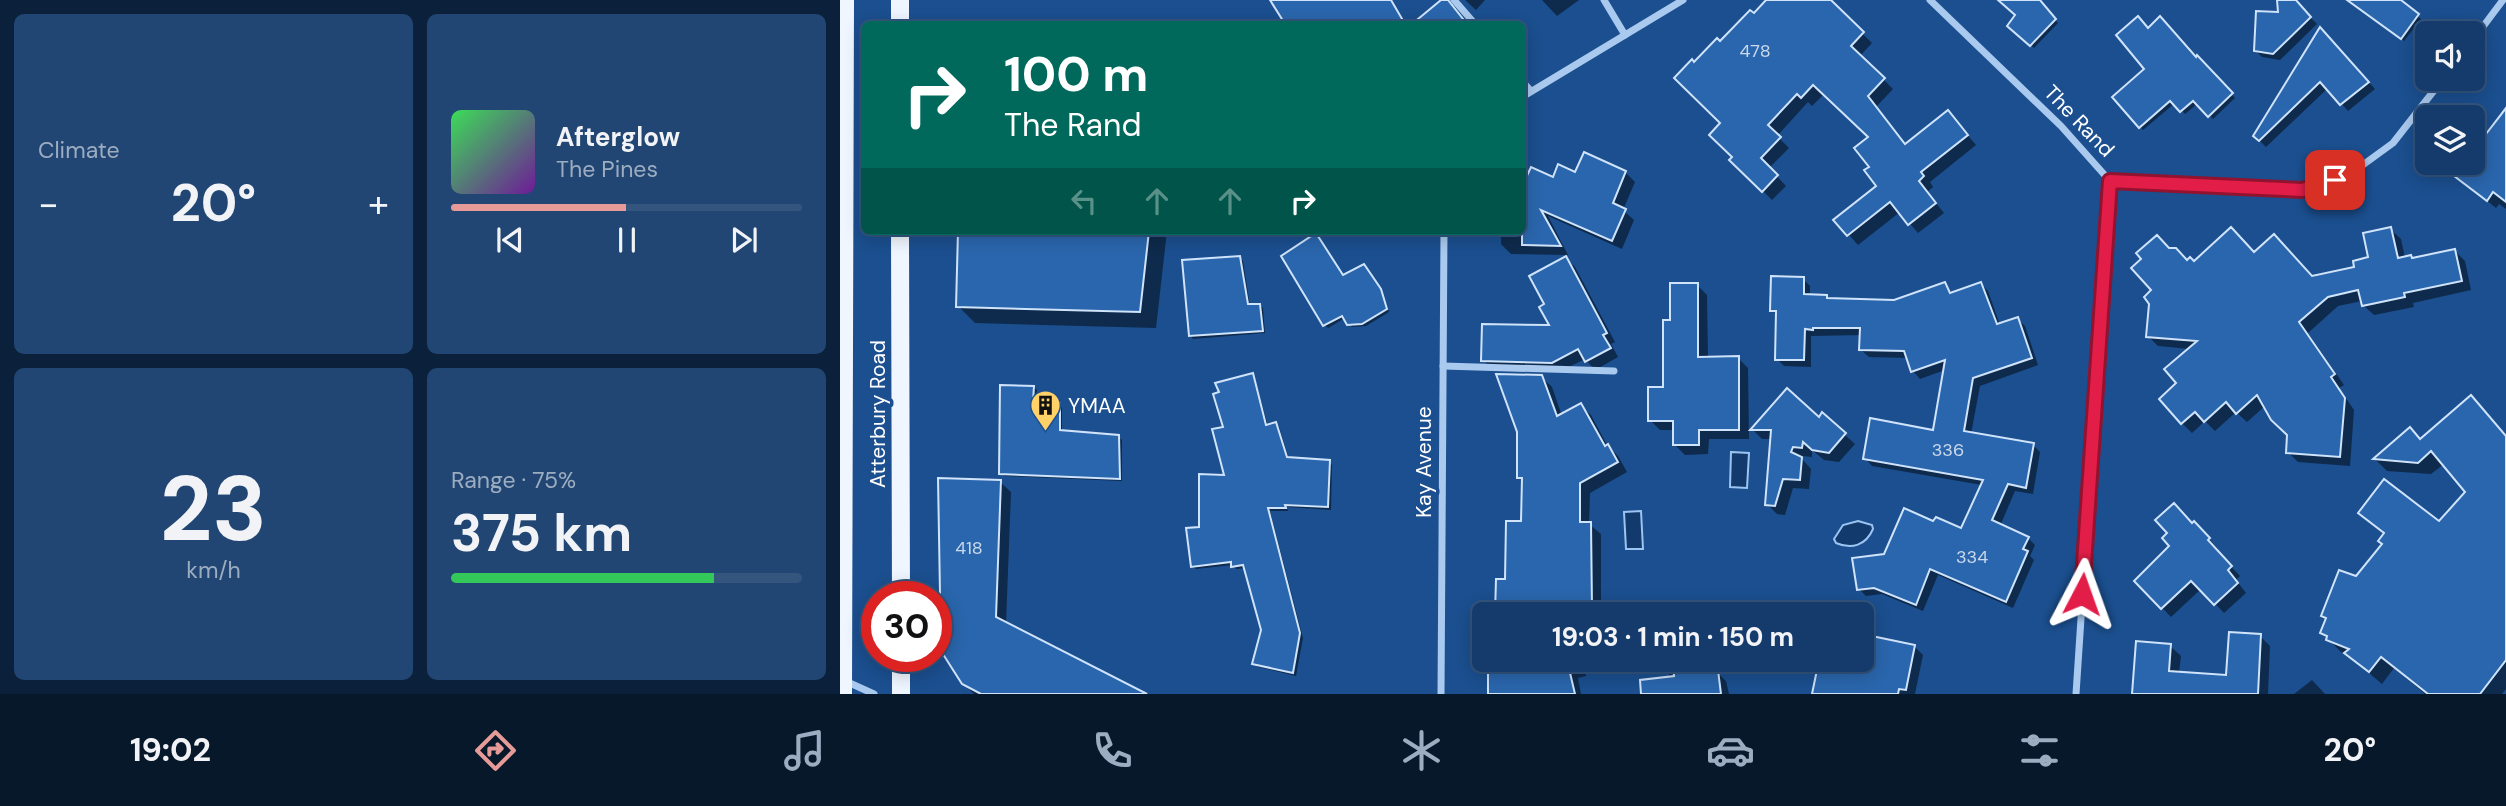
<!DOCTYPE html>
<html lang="en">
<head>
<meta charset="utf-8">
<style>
	body { margin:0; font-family:"DM Sans",sans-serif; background:#214673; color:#f1f3f6; height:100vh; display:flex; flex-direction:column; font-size:26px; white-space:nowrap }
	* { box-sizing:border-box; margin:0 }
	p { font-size:23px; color:#9dadc1 }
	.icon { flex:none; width:38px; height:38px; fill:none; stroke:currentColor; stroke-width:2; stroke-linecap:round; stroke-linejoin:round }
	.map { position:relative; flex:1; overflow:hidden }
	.sheet { display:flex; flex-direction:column; gap:14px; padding:14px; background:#0b203b; width:840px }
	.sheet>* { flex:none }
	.hud { position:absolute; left:21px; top:21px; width:665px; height:214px; border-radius:10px; box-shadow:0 4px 18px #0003,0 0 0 2px #33557e; background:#00695c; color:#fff; overflow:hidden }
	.tools { position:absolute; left:1575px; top:21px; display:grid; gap:14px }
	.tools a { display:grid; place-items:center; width:70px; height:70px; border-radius:10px; background:#143b6b; box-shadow:0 4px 18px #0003,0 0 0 2px #33557e; font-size:35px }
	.speed { position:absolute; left:21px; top:581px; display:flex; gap:14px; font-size:35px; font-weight:700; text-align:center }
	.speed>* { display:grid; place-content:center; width:91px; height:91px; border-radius:50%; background:#143b6b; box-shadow:0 4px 18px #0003,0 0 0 2px #33557e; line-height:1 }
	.speed .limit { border:10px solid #d22; background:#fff; color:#111 }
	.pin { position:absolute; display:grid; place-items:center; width:60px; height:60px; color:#fff; margin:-30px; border-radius:14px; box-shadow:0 4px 10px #0006 }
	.me { position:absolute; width:77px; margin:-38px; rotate:4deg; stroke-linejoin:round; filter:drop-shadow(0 0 5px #0008) }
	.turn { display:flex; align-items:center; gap:24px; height:147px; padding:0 28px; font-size:32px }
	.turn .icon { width:91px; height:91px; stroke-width:2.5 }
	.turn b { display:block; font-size:49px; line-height:60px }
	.lanes { display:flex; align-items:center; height:66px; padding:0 28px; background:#0003; justify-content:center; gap:35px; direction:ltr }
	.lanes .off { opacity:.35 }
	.big { font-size:52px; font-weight:700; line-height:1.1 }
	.sheet .widget { flex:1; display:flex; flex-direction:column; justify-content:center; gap:10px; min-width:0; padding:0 24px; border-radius:10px; background:#214673 }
	.sheet .dial { align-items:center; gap:0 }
	.dial b { font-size:91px; line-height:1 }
	.song { display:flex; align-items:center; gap:21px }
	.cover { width:84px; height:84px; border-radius:10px; background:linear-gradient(135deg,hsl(130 70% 55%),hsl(280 70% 35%)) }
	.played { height:7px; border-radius:4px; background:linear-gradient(90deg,#e69b98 50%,#33557e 50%) }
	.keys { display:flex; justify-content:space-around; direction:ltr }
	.heat { display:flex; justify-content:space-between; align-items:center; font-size:38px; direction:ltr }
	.charge { height:10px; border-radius:5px; background:linear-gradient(90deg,#34c759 75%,#33557e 0) }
	.sheet .tiles { flex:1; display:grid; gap:14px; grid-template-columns:repeat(2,1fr) }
	.trip { position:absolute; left:632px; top:602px; width:402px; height:70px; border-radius:10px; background:#143b6b; box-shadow:0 4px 18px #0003,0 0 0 2px #33557e; font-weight:700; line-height:70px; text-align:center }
	.menu { display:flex; height:112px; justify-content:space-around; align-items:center; background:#08182b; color:#9dadc1 }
	.menu .icon { width:49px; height:49px }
	.menu .current { color:#e69b98 }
	.menu b { font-size:32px; color:#f1f3f6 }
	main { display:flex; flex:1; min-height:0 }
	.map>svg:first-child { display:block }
</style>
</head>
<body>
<main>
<section class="sheet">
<div class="tiles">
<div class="widget"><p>Climate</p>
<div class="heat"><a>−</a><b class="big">20°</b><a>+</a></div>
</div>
<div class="widget">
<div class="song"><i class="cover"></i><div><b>Afterglow</b><p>The Pines</p></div></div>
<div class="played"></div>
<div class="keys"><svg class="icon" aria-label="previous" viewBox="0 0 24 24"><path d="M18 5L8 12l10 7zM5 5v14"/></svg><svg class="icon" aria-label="pause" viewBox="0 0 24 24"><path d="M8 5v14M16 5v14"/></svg><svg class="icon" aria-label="next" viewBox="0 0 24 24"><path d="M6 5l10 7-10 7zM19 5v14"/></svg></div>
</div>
<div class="widget dial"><b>23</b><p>km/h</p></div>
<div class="widget"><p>Range · 75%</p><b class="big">375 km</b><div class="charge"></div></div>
</div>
</section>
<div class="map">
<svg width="1666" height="694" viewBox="0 0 1666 694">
	<rect width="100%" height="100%" fill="#1b4f8f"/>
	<g fill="#123a6d" stroke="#9cc4f0" stroke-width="2">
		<path d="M891,452L909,453L907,488L890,487Z"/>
		<path d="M801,511L803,549H786L784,512Z"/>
		<path d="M1018,521L1032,525L1033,529C1026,545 1012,550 996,543L994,539L1003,525Z"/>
	</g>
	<g fill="#0007">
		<path d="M440,0H550L565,24H493L491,21L486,24H447L434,4Z"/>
		<path d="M608,0L624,22L621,24H575L589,12L592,16Z"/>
		<path d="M625,0H645L636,10Z"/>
		<path d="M702,0H739L717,16Z"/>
		<path d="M928,0H988L1032,43L1020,56L1053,89L1036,107L1066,145L1108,112L1136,145L1090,182L1093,187L1087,192L1104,213L1078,233L1060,212L1018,245L996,220L1039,186L1031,167V137L984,94L972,106L968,102L937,136L949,148L929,168L946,186L932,200L892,160L894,158L882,123L854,64L914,16Z"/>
		<path d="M1161,0H1201L1200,2L1218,23L1194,48L1169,26L1177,15Z"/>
		<path d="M1439,0H1445L1461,8L1477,24L1440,60L1422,57L1415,50L1440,14Z"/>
		<path d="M1509,0H1558L1581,19L1564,41Z"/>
		<path d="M1309,30L1356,59L1357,57L1395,98L1373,119L1357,104L1345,114L1335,103L1303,130L1275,97L1307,70Z"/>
		<path d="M1487,36L1535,89L1508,111L1488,88L1426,147L1415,136Z"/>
		<path d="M1666,111V209L1659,204L1656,208L1605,167L1608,163H1633V129L1634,128L1646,137Z"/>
		<path d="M785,172L795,182L783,210L794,220L782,249L708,216L728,255L671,254L661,244V231H682L713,179Z"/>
		<path d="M1550,229L1561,239L1565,258L1574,260L1615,251L1625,261L1631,290L1573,303L1574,307L1534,315L1523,305L1522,301L1498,306L1468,333L1504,385L1499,388L1514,410L1510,466L1458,462L1448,452L1449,435L1425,406L1407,422L1396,412L1375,431L1365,421L1352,433L1342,423L1339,384L1350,349L1318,346L1308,336L1314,290L1329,249L1347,262L1354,263L1415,254L1472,278L1516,268L1530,258Z"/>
		<path d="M120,231H327L316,328L135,323L118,306Z"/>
		<path d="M400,258L403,261L410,306L420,305L423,308L425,333L353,339L350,335Z"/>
		<path d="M726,258L735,267L775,342L771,344L778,357L755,370L745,359L721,371L652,369L643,360L712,326L707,305Z"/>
		<path d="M527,269L543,294L549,312L526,326L512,327L505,318L488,328L485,325L503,277Z"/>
		<path d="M963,279L970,286V296L987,297L990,300L1055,302L1105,284L1113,294L1141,284L1148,291L1160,325L1177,319L1185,326L1198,365L1140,386L1131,434L1193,445L1200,452L1193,494L1175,491L1160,526L1188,538L1195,545L1190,556L1194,560L1173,608L1098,575L1083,611L1042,594L1026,596L1019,589L1046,556L1094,523L1122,530L1142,485L1032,466L1025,458L1095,432L1105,370L1080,379L1073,371L1068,358L1029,357L1021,350L1022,335L971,336V367L944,366L937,359L938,316L932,310Z"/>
		<path d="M857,285L867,295L868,359L898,358L908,368L909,439H869L868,454L845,455L835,445V430H820L810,420L825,389L832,321Z"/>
		<path d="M412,375L415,379L428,426L436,424L439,427L449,459L489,461L492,465L491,510L447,507L448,511H430L463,638L456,676L418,667L414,664L423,630L406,568L396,569L392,565L356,569L352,566L361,529L386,477L385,428Z"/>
		<path d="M701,377L712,387L722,416L741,406L751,415L767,445L778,456L787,472L750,493L749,524L761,534V614H657L658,581H667L683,523L684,482L679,477Z"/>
		<path d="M194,387L197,390L196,404L219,405L222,408V432L279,437L282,440V481L164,476L161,473Z"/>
		<path d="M983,415L1015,444L999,462L984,460L972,450V457L963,456L962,459L971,469L969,489L953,488L945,515L937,514L927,504L932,439H922L913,430L979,419Z"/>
		<path d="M1570,429L1581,440L1666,436V689L1662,694H1585L1554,668L1542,684L1508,655L1501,652L1482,633L1487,620L1483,616L1544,544L1545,535L1520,513L1599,523L1627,492L1604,464L1591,474L1547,471L1535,459Z"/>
		<path d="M160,482L171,492L166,624L304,694H134L123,683Z"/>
		<path d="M1353,525L1364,533L1378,549L1376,551L1400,576L1396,580L1406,593L1384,613L1361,589L1331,617L1296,581Z"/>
		<path d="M1022,636L1074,646L1083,655L1075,694L974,693L981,660L1007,662L1008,660H1022Z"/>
		<path d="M1420,636L1430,646L1428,694H1294L1330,646L1341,656L1339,673L1388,677Z"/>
		<path d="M650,660H751L743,662L746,676L738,678L741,694H657Z"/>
		<path d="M860,660L866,666L867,673L877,672L886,681L889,694H832L827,661Z"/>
		<path d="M1472,680L1485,694H1454Z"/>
	</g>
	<g fill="#2a66ad" stroke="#cfe3fa" stroke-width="2">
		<path d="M430,0H551L565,24H445Z"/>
		<path d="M601,0H608L623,19L618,24H572Z"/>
		<path d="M926,0H991L1024,32L1011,46L1045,78L1028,96L1065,144L1108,110L1128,135L1081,172L1084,176L1079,181L1096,203L1068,225L1050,202L1007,236L993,220L1036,186L1024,170L1029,167L1014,148L1028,137L973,85L961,98L957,94L928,125L941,137L921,158L938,175L922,192L889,160L892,157L869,135L880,123L834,78L852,59L854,62L877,38L880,41L910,10L914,13Z"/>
		<path d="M1158,0H1200L1216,19L1190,46L1167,26L1175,15Z"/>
		<path d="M1437,0H1456L1471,17L1433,54L1414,51L1416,11L1438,12Z"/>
		<path d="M1507,0H1561L1579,14L1561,39Z"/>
		<path d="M1298,16L1308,28L1320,16L1356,57L1357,55L1393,93L1368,117L1353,101L1340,112L1330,101L1299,128L1272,97L1304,69L1276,35Z"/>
		<path d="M1480,27L1529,82L1500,105L1480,82L1419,141L1413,136Z"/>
		<path d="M1666,108V202L1653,192L1647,201L1597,163H1633V125L1646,134Z"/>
		<path d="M744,152L786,171L773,203L786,209L772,241L701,210L721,246L682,245V175L685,180L691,167L713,177L718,164L735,172Z"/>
		<path d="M1391,227L1414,252L1434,234L1472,276L1514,267L1513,261L1528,257L1523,233L1551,227L1558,258L1571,255L1572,258L1615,249L1622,281L1564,293L1565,297L1522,306L1518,290L1488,297L1459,322L1495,374L1491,377L1505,398L1500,457L1446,453L1447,435L1431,420L1417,395L1396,414L1386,402L1364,422L1355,412L1341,424L1319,399L1336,383L1324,369L1357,341L1306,337L1309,304L1304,297L1311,290L1291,268L1301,259L1296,253L1317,235L1329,248H1336L1347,260L1350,257L1354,261Z"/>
		<path d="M118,231H309L300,312L116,307Z"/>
		<path d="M476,233L503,275L524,264L541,289L547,309L522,324L507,325L502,316L483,326L441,256Z"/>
		<path d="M400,256L408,304H420L423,331L349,336L342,260Z"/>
		<path d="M726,256L767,333L763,335L771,348L745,362L738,349L712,363L641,361L642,324L709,325L699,307L704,304L689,276Z"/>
		<path d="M931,276L964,277V294L987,295V298L1054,300L1105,282L1110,293L1141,282L1157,324L1178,317L1192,358L1133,378L1124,431L1194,443L1186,488L1168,484L1152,520L1189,537L1183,549L1188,551L1166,602L1090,569L1076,605L1034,588L1017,590L1012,558L1044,554L1064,508L1093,521L1096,517L1121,528L1143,480L1023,459L1030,418L1093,430L1105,360L1071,372L1064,351L1019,350L1020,328H973V330L965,329L964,360H935L936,311H930Z"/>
		<path d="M830,283H858V357L899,356V430H859V445H833V421H808V387H823V320H830Z"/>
		<path d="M413,373L426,425L436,422L447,457L490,460L488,507L445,505L446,508H428L460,633L453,673L412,664L421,630L403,565L391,567V562L351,567L346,528L359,527V474L384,475L372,429L383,427L373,394L379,392L375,383Z"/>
		<path d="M656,374L702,375L717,416L741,403L765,446L768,444L778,462L740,483V522H751L752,609L713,608V614H655L656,579H665L666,521H681L682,478H677V432Z"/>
		<path d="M160,385L194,386L193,402L220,403V430L279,435L280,479L159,474Z"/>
		<path d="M947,388L979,417L982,412L1006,433L989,453L972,450L963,442L962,448L953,447L951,452L962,457L960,480L943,479L935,506L925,505L931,430H910Z"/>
		<path d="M1631,395L1666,436V660L1640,694H1588L1541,657L1529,672L1504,653L1509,649L1486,640L1487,636L1480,633L1486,618L1481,616L1499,570L1516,576L1542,544L1538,541L1544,533L1518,513L1544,479L1599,521L1625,492L1591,451L1578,463L1533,459L1570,427L1580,439Z"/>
		<path d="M98,478L161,480L156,617L307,694H141L122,684L101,651Z"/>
		<path d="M1334,503L1352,523L1354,521L1370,538L1368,540L1392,566L1388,570L1398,583L1374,605L1351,581L1321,609L1294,581L1329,546L1322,538L1327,533L1315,520Z"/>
		<path d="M1389,632L1421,634L1418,694H1292L1296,641L1331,644L1329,671L1386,675Z"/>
		<path d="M1022,634L1075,645L1066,690L1059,689L1058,694H972L979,660H1022Z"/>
		<path d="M648,660H727L735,694H648Z"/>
		<path d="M832,660H858L860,672L878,670L881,694H801L800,680L834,676Z"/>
	</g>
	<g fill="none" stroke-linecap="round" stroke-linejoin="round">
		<g stroke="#a9c9ee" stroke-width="7">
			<path d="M614,0L635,24"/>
			<path d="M764,0L785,35"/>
			<path d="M1090,0L1221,126L1270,181L1462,190L1495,180L1520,167L1553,143L1603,79"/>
			<path d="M1633,40L1663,0"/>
			<path d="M682,81L691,91"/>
			<path d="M682,97L843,0"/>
			<path d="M603,366L774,371"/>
			<path d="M3,680L34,694"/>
			<path d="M601,694L604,231"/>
			<path d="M1236,694L1270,181"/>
		</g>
		<g stroke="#f0f6ff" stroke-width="18">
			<path d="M60,0V24"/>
			<path d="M60,231L61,597"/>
			<path d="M61,656V694"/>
			<path d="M3,694L5,0"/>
		</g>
	</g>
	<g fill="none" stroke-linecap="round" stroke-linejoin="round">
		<defs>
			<path id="route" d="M1242,594L1270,181L1462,190L1495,180"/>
		</defs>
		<use href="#route" stroke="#92132f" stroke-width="18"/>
		<use href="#route" stroke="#e11d48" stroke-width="12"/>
	</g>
	<defs>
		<symbol id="building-pin" viewBox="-11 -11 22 30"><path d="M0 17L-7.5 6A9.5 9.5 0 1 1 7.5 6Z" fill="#ffd166" stroke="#1b4f8f"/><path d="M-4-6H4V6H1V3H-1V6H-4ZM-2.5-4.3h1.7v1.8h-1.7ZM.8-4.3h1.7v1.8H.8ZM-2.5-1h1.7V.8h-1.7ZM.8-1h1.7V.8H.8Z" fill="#111"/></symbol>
	</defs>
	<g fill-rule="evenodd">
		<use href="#building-pin" x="188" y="388" width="35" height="47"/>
	</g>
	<g text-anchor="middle" stroke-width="7" stroke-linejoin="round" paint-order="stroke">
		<g font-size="18" fill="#cad9ea">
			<text x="915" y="57">478</text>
			<text x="1108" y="456">336</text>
			<text x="129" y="554">418</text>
			<text x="1132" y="563">334</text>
		</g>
		<g font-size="21" fill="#fff" stroke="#1b4f8f">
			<text transform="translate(1239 121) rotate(46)" y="7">The Rand</text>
			<text transform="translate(38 414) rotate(-90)" y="7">Atterbury Road</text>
			<text transform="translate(584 462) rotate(-90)" y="7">Kay Avenue</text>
		</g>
		<g font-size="21" fill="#fff" stroke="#1b4f8f" text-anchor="start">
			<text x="228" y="413">YMAA</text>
		</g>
	</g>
</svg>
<div class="tools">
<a><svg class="icon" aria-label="sound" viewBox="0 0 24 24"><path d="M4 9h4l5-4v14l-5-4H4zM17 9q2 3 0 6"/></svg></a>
<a><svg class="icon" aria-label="layers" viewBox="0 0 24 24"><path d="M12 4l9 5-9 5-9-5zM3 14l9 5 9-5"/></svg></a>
</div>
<div class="speed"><div class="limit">30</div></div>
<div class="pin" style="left:1495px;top:180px;background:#d93025"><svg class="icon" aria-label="arrive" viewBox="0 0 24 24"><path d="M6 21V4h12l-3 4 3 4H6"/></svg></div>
<svg class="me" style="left:1242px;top:594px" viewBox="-20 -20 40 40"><path d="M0-17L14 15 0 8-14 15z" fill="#e11d48" stroke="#fff" stroke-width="4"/></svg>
<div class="trip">19:03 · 1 min · 150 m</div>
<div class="hud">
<div class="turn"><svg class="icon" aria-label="right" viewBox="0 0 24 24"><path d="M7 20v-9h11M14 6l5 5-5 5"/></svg><div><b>100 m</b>The Rand</div></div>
<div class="lanes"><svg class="icon off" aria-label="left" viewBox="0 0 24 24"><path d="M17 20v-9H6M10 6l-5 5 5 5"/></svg><svg class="icon off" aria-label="ahead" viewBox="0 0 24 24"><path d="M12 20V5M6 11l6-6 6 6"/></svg><svg class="icon off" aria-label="ahead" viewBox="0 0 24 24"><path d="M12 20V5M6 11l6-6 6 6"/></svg><svg class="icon" aria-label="right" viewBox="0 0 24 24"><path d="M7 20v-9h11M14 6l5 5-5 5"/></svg></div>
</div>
</div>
</main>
<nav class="menu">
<b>19:02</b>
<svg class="icon current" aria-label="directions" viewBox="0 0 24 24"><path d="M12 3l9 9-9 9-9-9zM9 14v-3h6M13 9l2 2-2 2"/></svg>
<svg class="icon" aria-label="music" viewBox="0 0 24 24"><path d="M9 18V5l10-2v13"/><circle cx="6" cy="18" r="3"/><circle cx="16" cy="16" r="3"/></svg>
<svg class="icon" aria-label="phone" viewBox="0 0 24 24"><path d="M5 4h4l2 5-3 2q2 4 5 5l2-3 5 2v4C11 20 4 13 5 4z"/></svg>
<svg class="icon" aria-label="climate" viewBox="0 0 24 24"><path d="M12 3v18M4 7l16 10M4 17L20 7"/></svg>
<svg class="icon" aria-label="car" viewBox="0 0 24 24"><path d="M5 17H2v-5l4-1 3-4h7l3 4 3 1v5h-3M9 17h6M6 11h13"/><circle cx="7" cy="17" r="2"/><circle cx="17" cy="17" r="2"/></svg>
<svg class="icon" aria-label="filters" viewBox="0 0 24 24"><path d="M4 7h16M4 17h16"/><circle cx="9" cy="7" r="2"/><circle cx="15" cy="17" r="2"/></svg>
<b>20°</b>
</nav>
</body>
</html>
